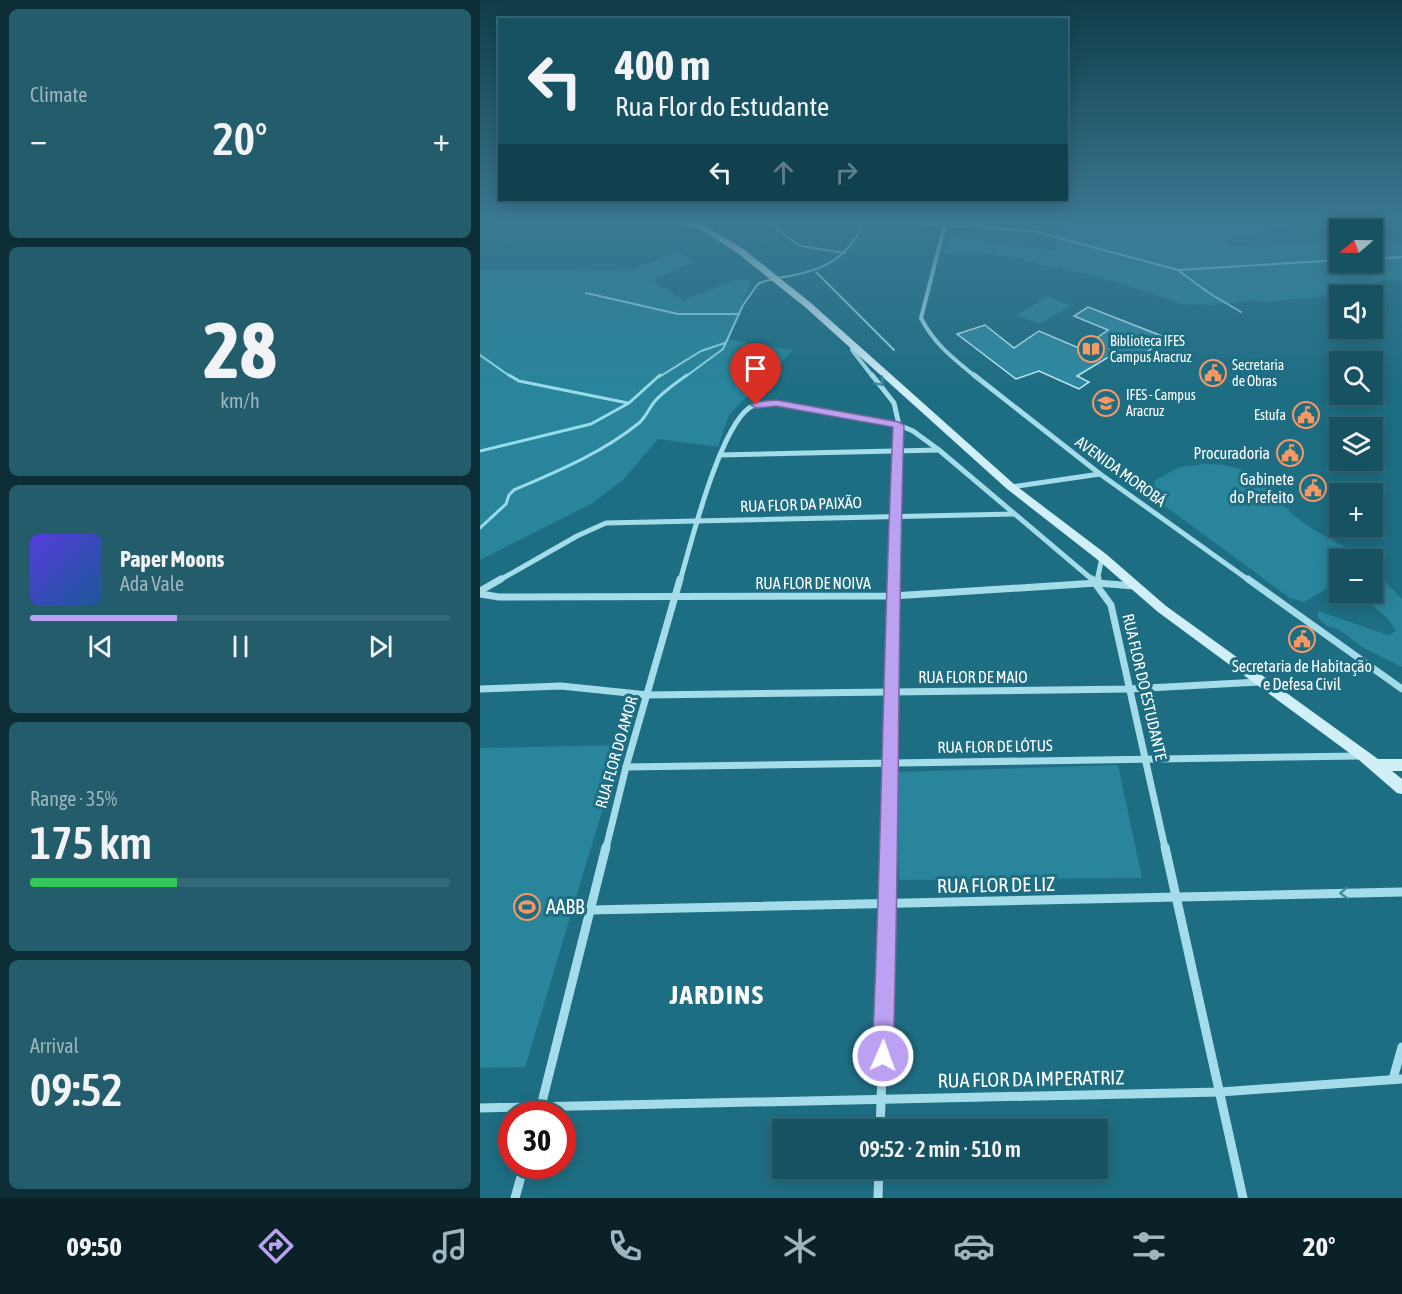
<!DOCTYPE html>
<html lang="en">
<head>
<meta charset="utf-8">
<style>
	body { margin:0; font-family:"Asap Condensed",sans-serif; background:#235c6b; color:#f1f3f6; height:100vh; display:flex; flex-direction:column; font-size:22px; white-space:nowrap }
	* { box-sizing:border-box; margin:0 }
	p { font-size:20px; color:#9eb6be }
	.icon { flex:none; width:33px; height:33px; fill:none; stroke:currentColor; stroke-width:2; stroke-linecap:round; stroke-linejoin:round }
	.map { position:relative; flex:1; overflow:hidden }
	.sheet { display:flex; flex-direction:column; gap:9px; padding:9px; background:#0c2d36; width:480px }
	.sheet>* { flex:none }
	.hud { position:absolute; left:18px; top:18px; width:570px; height:183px; border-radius:0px; box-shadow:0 3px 15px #0003,0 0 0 2px #356977; background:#165262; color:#f1f3f6; overflow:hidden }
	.needle { width:39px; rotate:250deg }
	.controls { position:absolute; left:849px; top:219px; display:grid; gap:12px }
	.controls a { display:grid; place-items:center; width:54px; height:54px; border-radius:0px; background:#165262; box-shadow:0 3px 15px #0003,0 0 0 2px #356977; font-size:30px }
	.speed { position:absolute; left:18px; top:1101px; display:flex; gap:12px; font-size:30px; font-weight:700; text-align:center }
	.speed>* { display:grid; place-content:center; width:78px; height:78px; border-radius:50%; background:#165262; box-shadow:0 3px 15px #0003,0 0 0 2px #356977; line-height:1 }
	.speed .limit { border:9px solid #d22; background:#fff; color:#111 }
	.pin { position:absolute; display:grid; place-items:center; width:51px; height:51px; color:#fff; margin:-62px -26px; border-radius:50% 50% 50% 0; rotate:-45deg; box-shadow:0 0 6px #0007 }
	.pin .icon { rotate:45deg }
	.me { position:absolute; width:66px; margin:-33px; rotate:2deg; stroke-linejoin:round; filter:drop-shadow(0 0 4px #0008) }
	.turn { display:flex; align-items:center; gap:21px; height:126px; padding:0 18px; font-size:27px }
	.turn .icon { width:78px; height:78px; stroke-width:2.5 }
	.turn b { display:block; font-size:42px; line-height:51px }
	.lanes { display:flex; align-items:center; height:57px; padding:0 18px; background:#0003; justify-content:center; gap:30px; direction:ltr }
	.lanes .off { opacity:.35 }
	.big { font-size:45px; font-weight:600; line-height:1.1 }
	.sheet .tile { flex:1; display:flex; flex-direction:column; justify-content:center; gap:9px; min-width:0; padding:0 21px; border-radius:9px; background:#235c6b }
	.sheet .dial { align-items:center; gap:0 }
	.dial b { font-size:78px; line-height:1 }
	.song { display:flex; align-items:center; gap:18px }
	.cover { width:72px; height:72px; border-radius:9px; background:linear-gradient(135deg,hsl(250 70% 55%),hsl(210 70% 35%)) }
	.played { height:6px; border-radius:3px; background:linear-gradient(90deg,#bca0f2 35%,#356977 35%) }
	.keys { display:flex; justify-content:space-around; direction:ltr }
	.heat { display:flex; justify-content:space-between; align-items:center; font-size:33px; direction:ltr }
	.charge { height:9px; border-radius:4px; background:linear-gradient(90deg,#34c759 35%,#356977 0) }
	.trip { position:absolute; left:292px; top:1119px; width:336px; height:60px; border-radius:0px; background:#165262; box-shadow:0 3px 15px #0003,0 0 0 2px #356977; font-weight:600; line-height:60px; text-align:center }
	.tabs { display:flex; height:96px; justify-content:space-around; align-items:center; background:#092127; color:#9eb6be }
	.tabs .icon { width:42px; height:42px }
	.tabs .on { color:#bca0f2 }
	.tabs b { font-size:27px; color:#f1f3f6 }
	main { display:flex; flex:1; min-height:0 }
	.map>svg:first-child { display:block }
</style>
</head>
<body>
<main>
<section class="sheet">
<div class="tile"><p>Climate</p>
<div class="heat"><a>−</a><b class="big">20°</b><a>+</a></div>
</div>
<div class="tile dial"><b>28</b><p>km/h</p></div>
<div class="tile">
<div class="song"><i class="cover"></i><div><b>Paper Moons</b><p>Ada Vale</p></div></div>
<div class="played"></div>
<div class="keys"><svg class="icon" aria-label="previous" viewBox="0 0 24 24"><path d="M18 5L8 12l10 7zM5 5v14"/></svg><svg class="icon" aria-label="pause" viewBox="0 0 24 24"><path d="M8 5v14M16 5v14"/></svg><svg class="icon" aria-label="next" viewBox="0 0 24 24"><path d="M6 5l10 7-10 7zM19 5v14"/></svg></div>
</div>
<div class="tile"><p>Range · 35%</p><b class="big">175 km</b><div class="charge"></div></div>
<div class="tile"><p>Arrival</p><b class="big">09:52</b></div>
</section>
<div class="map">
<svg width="922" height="1198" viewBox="0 0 922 1198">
	<rect width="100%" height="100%" fill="#1e6e83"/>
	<g fill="#28859b">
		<path d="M579,220H833L740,242L755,247L859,240L860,262H892L893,239L908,238L922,245V281L904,279L872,294L784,302L774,300L736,305L702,304L640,283L579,267L577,269L549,261L499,251L463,253L470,236L575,251Z"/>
		<path d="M196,251L214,261L173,281L203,300L262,278L271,282L247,339L313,350L249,415L238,447L178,439L143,480L111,504L0,560V269L151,271Z"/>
		<path d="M568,296L591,306L559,324L537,315Z"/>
		<path d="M725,464C781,464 783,491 821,521C838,534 859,543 877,554L883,559L860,560L859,582L824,602L810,598L678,501L674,481L700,467Z"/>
		<path d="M893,569L922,599V667L882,647L858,629L847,626L838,618V611L908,635L916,631L907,618L878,593L892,592Z"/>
		<path d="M142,745L45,1067L0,1068V748Z"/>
		<path d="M638,765L662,878L419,880L417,772Z"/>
	</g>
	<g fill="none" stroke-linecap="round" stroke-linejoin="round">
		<g stroke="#98dceb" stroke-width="2">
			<path d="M285,220L320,246L365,253"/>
			<path d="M464,225L553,231L698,270L860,260"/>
			<path d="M892,259L922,257"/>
			<path d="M699,271L729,293L761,312"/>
			<path d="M336,272L414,350"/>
			<path d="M106,293L198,314H259"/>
			<path d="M0,355L31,377"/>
			<path d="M179,377L221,351L245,343"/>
			<path d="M205,377L243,349L263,305L278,284C288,279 299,278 310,276C351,268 367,256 387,220"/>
		</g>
		<g stroke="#98dceb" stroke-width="3">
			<path d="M29,375L39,381L148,403"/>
			<path d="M0,451L111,424L149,403L180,375"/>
			<path d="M0,528L26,504L29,495L34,490C78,471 122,453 159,423C166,417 169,408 175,401C184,391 196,383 207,375"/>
		</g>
	</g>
	<path fill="#2d8aa0" stroke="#c9eef7" stroke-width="1.5" d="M608,307L687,338L654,361L635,353L597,376L609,382L599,389L559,371L536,379L477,334L505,325L534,348L559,331L601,349L628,330L594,316Z"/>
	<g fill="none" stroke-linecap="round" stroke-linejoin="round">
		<g stroke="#a4dce9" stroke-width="4">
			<path d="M420,220L466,226"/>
			<path d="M466,220L441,318C454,344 474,359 496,377"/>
			<path d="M373,345L372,350L393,377"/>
		</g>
		<g stroke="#a4dce9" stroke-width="5">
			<path d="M392,375L414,403L419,425L413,581"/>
			<path d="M494,375L620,474L770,581"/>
			<path d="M240,455L459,450"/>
			<path d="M531,487L620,474"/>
			<path d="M18,581L97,536L126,523L534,514"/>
			<path d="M200,581C211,543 239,430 269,408C276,403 288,403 296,403L419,425L433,431L459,450L614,581"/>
			<path d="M617,581L622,557"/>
		</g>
		<g stroke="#a4dce9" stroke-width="7">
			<path d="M612,579L631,605L685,848"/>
			<path d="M768,579L922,689"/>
			<path d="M617,583L618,579"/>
			<path d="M0,591L21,579"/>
			<path d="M0,594L19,597L412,596L617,583L654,586"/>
			<path d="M0,689L81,686L168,695L649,689L779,682"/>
			<path d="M146,767L880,756"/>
			<path d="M126,848L146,767L200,579"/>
			<path d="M410,848L413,579"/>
		</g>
		<g stroke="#a4dce9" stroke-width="9">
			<path d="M685,847L763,1198"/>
			<path d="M110,910L922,892"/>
			<path d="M913,1079L922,1047"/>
			<path d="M0,1108L740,1092L922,1079"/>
			<path d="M59,1114L126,847"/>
			<path d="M400,1130L410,847"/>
			<path d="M35,1198L44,1166"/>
			<path d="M398,1198L399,1168"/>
		</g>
		<path fill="#d0eff7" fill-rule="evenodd" d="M193,220H215L262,248L331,303L535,485L626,554L686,606L898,759H922V771H912L922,779V794L917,793L879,760L678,612L618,560L527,489L325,307L256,252L218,228H213Z"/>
	</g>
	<defs><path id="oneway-chevron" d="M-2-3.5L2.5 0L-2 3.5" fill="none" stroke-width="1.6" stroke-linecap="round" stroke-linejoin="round" transform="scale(1.5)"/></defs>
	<g stroke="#408a9c">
		<use href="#oneway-chevron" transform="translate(400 382) rotate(50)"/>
		<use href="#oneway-chevron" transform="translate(864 893) rotate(178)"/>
	</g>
	<linearGradient id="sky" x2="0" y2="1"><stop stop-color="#103c48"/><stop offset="0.57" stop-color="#3b7993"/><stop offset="1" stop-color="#3b7993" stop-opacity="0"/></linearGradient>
	<rect width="922" height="388" fill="url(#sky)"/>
	<path fill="#bca0f2" stroke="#7a689d" stroke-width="1.5" d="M296,400L419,422L424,425C417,636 420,846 413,1056L410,1064L403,1067L395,1064L392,1056C402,847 403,637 413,427L296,406L276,408L271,405L276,402Z"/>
	<defs>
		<symbol id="library-ring" viewBox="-11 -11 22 22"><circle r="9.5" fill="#1e6e83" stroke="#f89864" stroke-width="1.5"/><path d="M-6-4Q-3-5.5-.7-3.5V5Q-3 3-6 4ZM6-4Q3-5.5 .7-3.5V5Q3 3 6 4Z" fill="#f89864"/></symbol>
		<symbol id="civic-ring" viewBox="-11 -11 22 22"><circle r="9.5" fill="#1e6e83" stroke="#f89864" stroke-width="1.5"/><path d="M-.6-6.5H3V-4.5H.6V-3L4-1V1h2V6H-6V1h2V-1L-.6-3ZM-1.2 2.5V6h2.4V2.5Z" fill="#f89864"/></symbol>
		<symbol id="university-ring" viewBox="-11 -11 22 22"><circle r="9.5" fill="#1e6e83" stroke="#f89864" stroke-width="1.5"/><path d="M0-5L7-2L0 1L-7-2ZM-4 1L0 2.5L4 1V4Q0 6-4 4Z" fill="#f89864"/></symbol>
		<symbol id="stadium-ring" viewBox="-11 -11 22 22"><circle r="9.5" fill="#1e6e83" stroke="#f89864" stroke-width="1.5"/><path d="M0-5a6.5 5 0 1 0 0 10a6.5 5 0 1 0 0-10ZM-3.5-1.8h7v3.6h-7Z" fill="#f89864"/></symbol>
	</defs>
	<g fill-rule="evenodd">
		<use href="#library-ring" x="596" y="334" width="30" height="30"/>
		<use href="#civic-ring" x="718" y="358" width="30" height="30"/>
		<use href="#university-ring" x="611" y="388" width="30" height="30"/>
		<use href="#civic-ring" x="811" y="400" width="30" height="30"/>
		<use href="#civic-ring" x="795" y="438" width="30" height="30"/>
		<use href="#civic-ring" x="818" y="473" width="30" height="30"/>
		<use href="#civic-ring" x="807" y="624" width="30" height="30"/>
		<use href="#stadium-ring" x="32" y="892" width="30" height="30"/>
	</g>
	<g text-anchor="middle" stroke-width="6" stroke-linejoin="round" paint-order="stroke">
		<g font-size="14" fill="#fff" stroke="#1e6e83" text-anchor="start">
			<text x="630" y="346">Biblioteca IFES<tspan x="630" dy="16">Campus Aracruz</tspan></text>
			<text x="752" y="370">Secretaria<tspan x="752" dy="16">de Obras</tspan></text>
			<text x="646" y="400">IFES - Campus<tspan x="646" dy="16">Aracruz</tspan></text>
			<text x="806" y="420" text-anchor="end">Estufa</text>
		</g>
		<g font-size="16" fill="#fff" stroke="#1e6e83" text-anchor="end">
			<text x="790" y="459">Procuradoria</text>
			<text x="814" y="485">Gabinete<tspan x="814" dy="18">do Prefeito</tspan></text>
			<text x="822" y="672" text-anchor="middle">Secretaria de Habitação<tspan x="822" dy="18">e Defesa Civil</tspan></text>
		</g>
		<g font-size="16" fill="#fff" stroke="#1e6e83">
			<text transform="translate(641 471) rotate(36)" y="6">AVENIDA MOROBÁ</text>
			<text transform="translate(321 504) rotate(-2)" y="6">RUA FLOR DA PAIXÃO</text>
			<text x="333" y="589">RUA FLOR DE NOIVA</text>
			<text x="493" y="683">RUA FLOR DE MAIO</text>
			<text transform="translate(665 687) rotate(77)" y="6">RUA FLOR DO ESTUDANTE</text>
			<text transform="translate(515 746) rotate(-1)" y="6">RUA FLOR DE LÓTUS</text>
			<text transform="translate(136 752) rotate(-74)" y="6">RUA FLOR DO AMOR</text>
		</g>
		<g font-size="20" fill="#fff" stroke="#1e6e83">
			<text transform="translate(516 885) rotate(-1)" y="7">RUA FLOR DE LIZ</text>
			<text transform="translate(551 1079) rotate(-1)" y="7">RUA FLOR DA IMPERATRIZ</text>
		</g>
		<g font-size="20" fill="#fff" stroke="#1e6e83" text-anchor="start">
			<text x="66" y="914">AABB</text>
		</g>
		<g font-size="27" font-weight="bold" letter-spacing="1.5" fill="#fff" stroke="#1e6e83">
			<text x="237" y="1004">JARDINS</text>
		</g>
	</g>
</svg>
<div class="controls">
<a><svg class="needle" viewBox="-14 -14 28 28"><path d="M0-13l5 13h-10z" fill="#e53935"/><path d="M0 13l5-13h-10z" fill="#9eb6be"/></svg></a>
<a><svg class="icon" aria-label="sound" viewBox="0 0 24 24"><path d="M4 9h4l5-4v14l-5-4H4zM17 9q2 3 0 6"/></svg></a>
<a><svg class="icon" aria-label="search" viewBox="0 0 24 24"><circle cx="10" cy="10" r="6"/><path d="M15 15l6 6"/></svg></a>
<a><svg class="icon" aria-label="layers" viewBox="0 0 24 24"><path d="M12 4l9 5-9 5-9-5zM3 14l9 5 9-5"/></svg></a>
<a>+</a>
<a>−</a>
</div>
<div class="speed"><div class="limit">30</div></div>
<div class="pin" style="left:276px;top:405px;background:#d93025"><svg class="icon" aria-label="arrive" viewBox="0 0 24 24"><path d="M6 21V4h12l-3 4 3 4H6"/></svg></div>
<svg class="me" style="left:403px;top:1056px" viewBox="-20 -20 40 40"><circle r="17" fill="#bca0f2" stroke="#fff" stroke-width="3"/><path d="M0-11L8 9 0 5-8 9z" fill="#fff"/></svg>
<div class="trip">09:52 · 2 min · 510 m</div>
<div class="hud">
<div class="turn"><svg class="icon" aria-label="left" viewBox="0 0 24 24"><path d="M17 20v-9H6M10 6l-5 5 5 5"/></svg><div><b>400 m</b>Rua Flor do Estudante</div></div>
<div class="lanes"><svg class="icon" aria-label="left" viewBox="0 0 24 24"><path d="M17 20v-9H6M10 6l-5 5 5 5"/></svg><svg class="icon off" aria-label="ahead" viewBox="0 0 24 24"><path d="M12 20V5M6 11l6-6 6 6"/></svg><svg class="icon off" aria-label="right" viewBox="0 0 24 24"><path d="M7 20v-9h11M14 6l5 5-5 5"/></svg></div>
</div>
</div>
</main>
<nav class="tabs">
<b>09:50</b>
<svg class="icon on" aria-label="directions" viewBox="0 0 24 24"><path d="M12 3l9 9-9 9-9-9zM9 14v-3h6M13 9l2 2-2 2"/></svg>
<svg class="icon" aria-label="music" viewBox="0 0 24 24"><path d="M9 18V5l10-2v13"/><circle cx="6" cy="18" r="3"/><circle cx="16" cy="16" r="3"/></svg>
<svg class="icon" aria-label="phone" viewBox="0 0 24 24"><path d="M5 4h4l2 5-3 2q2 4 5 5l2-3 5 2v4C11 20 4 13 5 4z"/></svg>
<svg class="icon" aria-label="climate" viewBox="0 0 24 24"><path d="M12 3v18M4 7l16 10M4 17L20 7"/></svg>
<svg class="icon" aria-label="car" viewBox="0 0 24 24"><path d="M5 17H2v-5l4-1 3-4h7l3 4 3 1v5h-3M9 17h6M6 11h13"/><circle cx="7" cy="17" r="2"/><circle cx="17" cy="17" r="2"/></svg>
<svg class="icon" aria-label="filters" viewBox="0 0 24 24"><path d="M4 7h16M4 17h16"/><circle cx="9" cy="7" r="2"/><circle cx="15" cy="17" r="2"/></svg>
<b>20°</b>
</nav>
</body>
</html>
